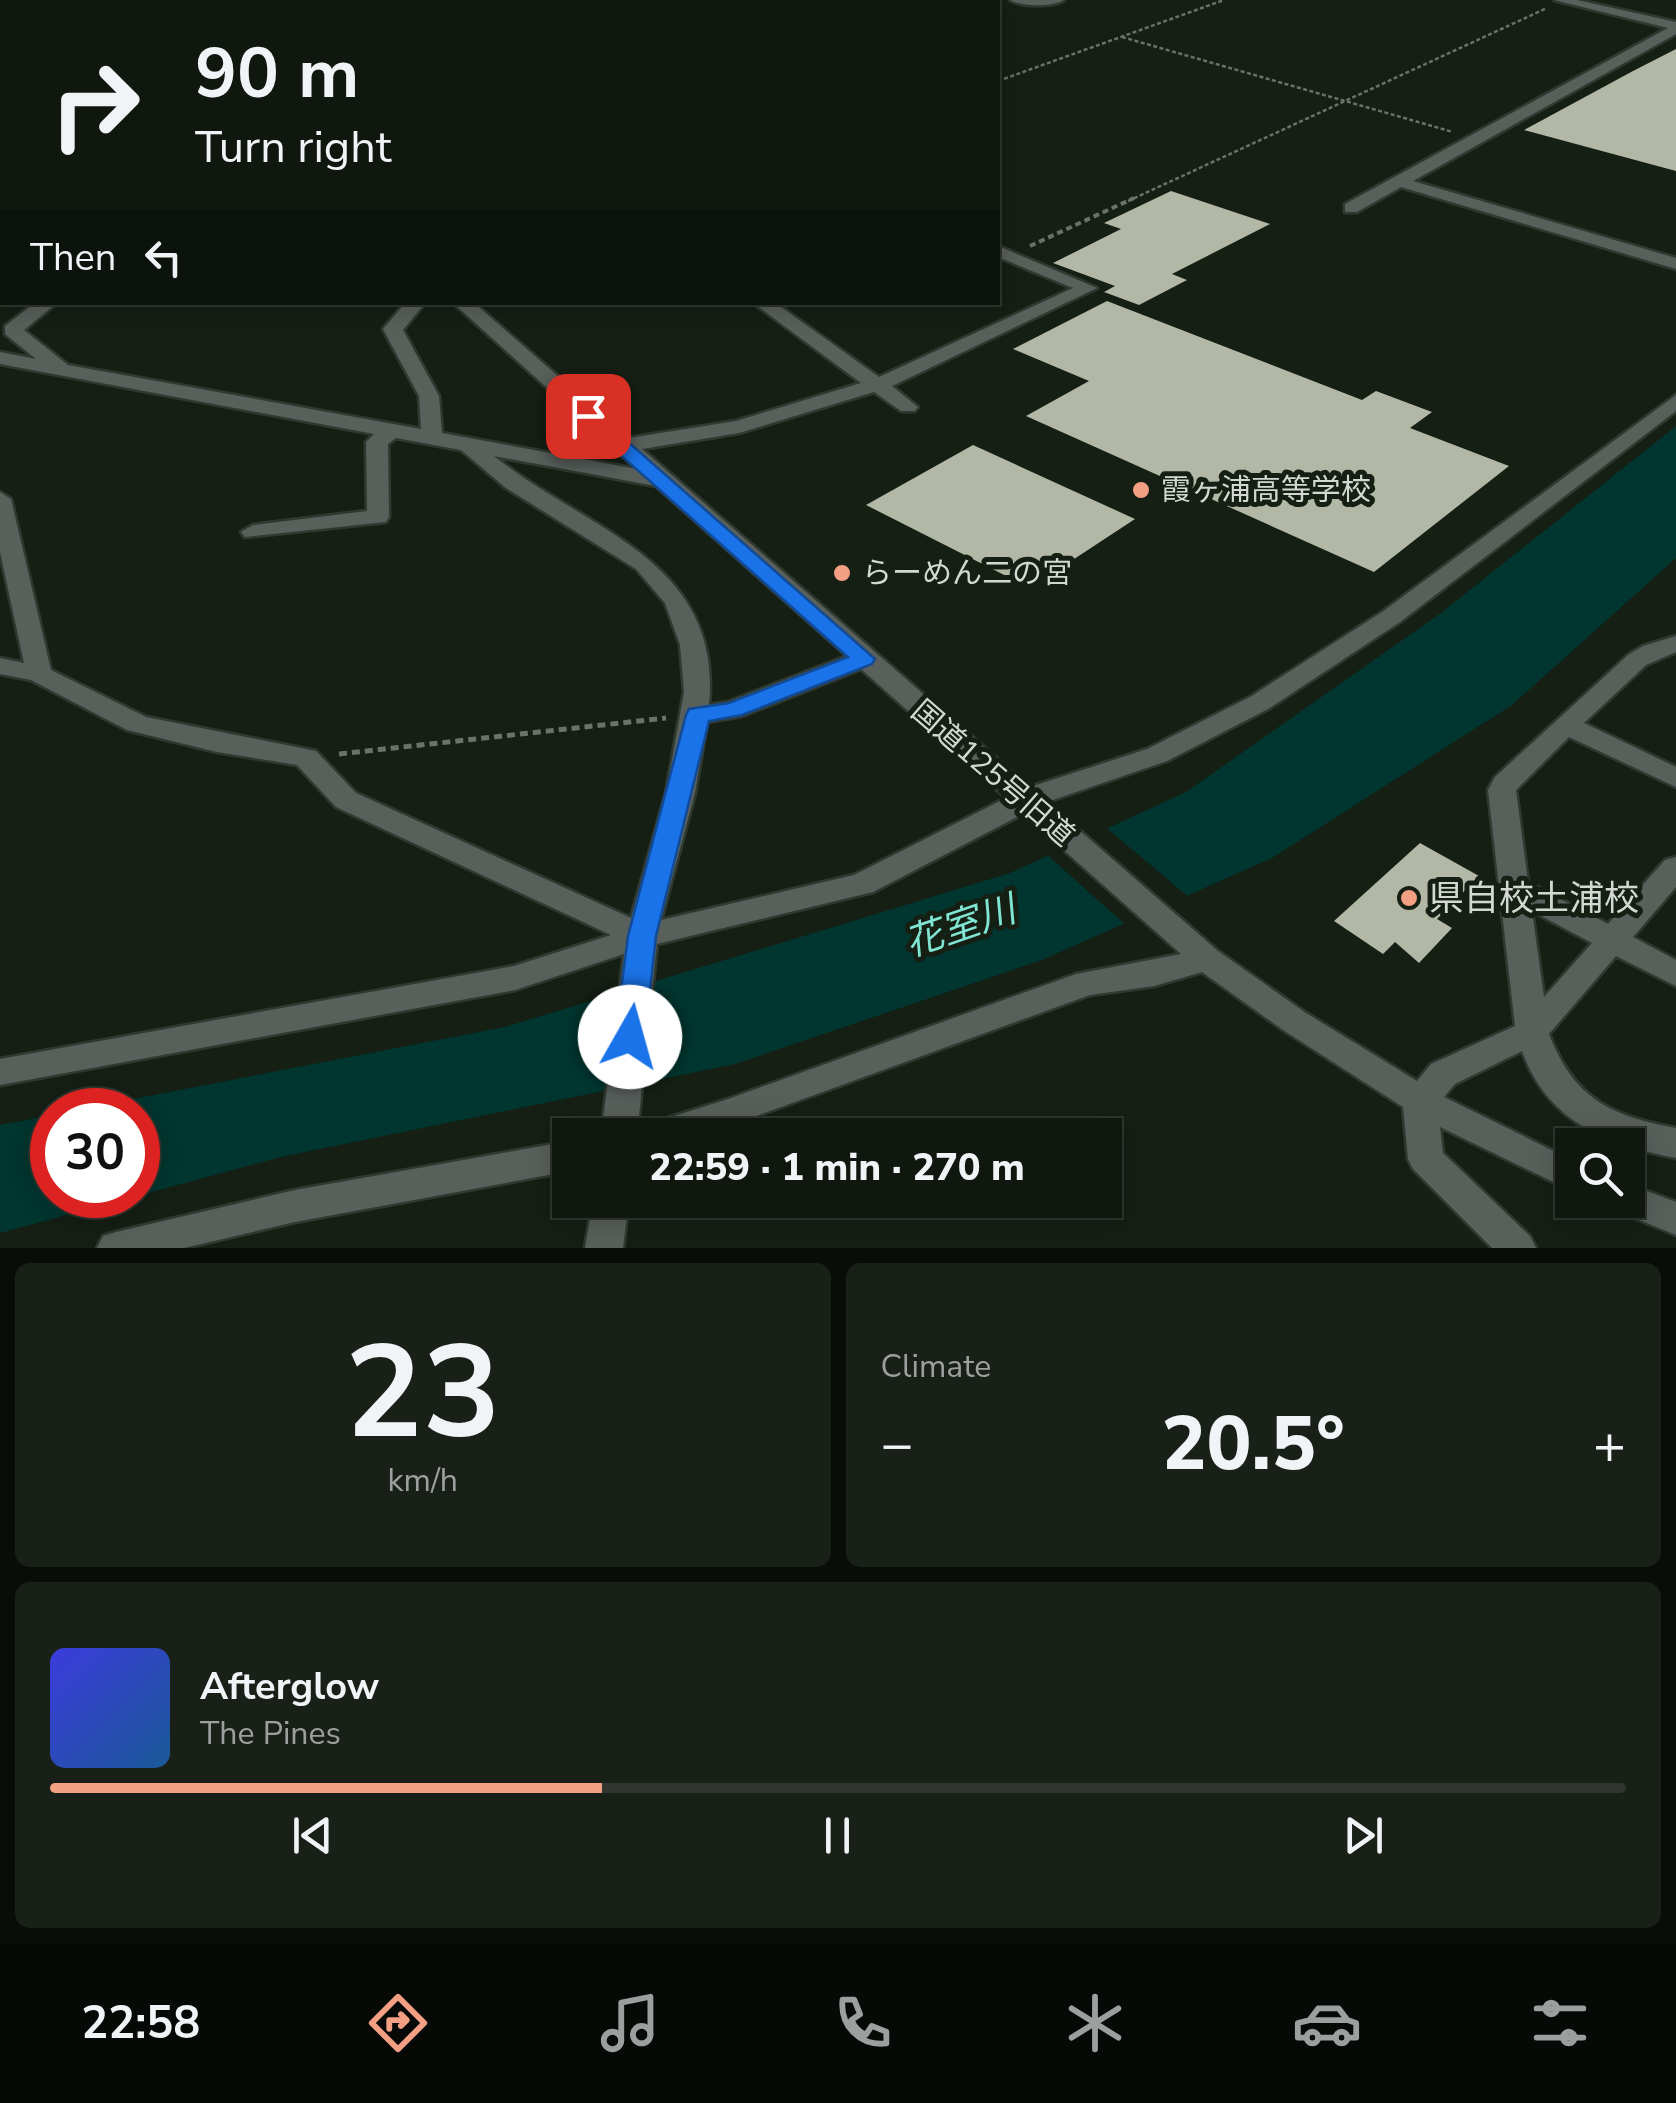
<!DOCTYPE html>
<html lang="en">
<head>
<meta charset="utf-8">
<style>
	body { margin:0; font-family:"Nunito Sans","Noto Sans JP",sans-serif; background:#192018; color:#f1f3f6; height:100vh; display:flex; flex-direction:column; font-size:38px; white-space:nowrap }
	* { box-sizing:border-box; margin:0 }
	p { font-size:32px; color:#9c9f9e }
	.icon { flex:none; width:55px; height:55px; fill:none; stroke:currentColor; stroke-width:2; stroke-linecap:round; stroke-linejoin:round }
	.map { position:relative; height:1248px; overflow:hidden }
	.drawer { display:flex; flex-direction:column; gap:15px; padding:15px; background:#090d08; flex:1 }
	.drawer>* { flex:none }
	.banner { position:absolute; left:0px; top:0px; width:1000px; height:305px; box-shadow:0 5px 25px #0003,0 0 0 2px #30362f; background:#10170f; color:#f1f3f6; overflow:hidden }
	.tools { position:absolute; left:1555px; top:1128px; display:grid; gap:20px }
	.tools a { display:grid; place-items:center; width:90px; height:90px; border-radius:0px; background:#10170f; box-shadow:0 5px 25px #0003,0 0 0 2px #30362f; font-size:50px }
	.speed { position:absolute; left:30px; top:1088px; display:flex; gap:20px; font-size:50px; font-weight:700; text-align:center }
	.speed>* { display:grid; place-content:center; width:130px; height:130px; border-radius:50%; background:#10170f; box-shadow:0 5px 25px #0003,0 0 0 2px #30362f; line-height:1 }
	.speed .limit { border:15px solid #d22; background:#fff; color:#111 }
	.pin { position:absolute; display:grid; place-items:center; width:85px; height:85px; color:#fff; margin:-42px; border-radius:20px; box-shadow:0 5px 15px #0006 }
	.me { position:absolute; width:110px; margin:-55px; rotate:7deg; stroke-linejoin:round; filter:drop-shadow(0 0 8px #0008) }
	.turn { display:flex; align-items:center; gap:35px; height:210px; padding:0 30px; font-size:45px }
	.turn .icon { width:130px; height:130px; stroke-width:2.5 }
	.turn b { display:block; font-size:70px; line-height:85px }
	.then { display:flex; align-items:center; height:95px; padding:0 30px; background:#0003; gap:20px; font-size:38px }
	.big { font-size:75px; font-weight:800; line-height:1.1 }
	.drawer .tile { flex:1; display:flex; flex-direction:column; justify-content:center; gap:15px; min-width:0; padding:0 35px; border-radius:15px; background:#192018 }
	.drawer .dial { align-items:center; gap:0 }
	.dial b { font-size:130px; line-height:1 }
	.song { display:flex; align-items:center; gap:30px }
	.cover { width:120px; height:120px; border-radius:15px; background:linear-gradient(135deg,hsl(240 70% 55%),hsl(210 70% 35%)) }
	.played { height:10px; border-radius:5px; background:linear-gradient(90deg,#f39f83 35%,#30362f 35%) }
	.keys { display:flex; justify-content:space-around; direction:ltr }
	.heat { display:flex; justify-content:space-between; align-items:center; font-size:55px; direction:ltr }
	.drawer .tiles { flex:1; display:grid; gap:15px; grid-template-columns:1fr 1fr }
	.tile:last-child { grid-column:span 2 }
	.trip { position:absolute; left:552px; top:1118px; width:570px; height:100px; border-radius:0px; background:#10170f; box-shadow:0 5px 25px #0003,0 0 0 2px #30362f; font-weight:800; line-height:100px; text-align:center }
	.menu { display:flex; height:160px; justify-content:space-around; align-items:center; background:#060906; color:#9c9f9e }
	.menu .icon { width:70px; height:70px }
	.menu .on { color:#f39f83 }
	.menu b { font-size:45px; color:#f1f3f6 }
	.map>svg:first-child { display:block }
</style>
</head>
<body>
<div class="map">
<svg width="1676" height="1248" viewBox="0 0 1676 1248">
	<rect width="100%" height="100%" fill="#151f14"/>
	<path fill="#00362f" d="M1676,426V558L1512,705L1272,858L1042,960L735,1064L281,1157L0,1233V1125L52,1115V1195H138V1110H76L505,1027L1010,873L1186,792L1441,613Z"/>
	<path fill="#151f14" d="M1103,825L1191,899L1128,927L1044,852Z"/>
	<g fill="#b3b8a6">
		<path d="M1676,49V171L1524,130L1633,71Z"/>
		<path d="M1171,191L1270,224L1172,274L1187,280L1139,305L1104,292L1115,286L1053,263L1121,229L1104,223Z"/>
		<path d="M1107,301L1362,400L1376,391L1432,412L1410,428L1509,466L1374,572L1026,416L1089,381L1013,349Z"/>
		<path d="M973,445L1135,519L1030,588L866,505Z"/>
		<path d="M1420,843L1479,876L1437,919L1452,928L1419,963L1395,942L1383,954L1334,921Z"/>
	</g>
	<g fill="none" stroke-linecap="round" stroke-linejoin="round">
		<defs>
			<g id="minor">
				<path d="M41,0H53L54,2H42Z"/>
				<path d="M106,0H120L121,2H107Z"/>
				<path d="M325,0H340L341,2H326Z"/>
				<path d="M1010,0H1064C1052,7 1022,7 1010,0Z"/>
				<path d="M1554,0H1577L1676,22V34L1413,181L1676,258V269L1401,187L1357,212H1345V204L1668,28Z"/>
				<path d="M0,115L2,116V126L0,125Z"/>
				<path d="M998,246L1097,288L892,386L918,407L915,411H901L874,392L739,433L642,449L1030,787L1147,749L1250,697L1382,612L1676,395V411L1400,622L1268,709L1167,761L1047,802L1218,951L1306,1013L1417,1081L1431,1064L1515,1026L1488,790L1495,777L1628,655L1643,646L1676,636V652L1646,665L1584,723L1676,767V787L1569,737L1516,790L1528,882L1608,924L1665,860L1676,857V887L1633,937L1676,960V986L1616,956L1549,1034C1574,1099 1611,1116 1676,1128V1158C1608,1145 1548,1123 1522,1051L1455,1084L1444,1097L1572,1160V1191L1440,1127L1443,1153L1530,1236L1536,1248H1492L1413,1169L1408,1159L1403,1107L1283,1030L1202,972L1154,986L1090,995L704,1135H640L646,1125L728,1099L1076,974L1181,954L1023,814L873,892L657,944L637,1135H601L624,954L515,990L0,1085V1059L514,966L611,935L336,807L297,765L217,752L127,730L31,680L0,674V658L24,663L0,552V492L11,499L51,670L146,717L316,751L356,793L631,918L666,793L684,692L680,645L665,603L636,569L506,488L461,450L396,438L388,444L389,517L386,522L245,537L241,532L253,525L367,511L366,442L374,434L0,364V352L36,359L5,334V326L36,302H58L24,330L68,365L421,429L419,396L383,329L406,302H426L403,330L439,396L442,433L637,469L452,302H473L629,438L736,421L861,383L752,302H774L879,377L1073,288L998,257ZM494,456L656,486L847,656L728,702L709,705C723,559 585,530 494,456ZM861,669L1006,798L854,875L661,920L695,793L707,722L742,716ZM1532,911L1592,943L1544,997Z"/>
				<path d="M570,1141V1171L295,1222L184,1248H97L103,1236L116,1232L295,1190Z"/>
				<path d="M1628,1184L1676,1202V1235L1615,1210L1610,1200H1628Z"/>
				<path d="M593,1200H629L623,1248H585Z"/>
			</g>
		</defs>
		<use href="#minor" stroke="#30392f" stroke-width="5"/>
		<g stroke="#6a7269" stroke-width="2.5" stroke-dasharray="4 2.5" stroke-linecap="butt">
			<path d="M501,2L511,0"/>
			<path d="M852,2L861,0"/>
			<path d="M1122,37L1453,132"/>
			<path d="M998,81L1224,0"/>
			<path d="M1128,201L1547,8"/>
		</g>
		<path stroke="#6a7269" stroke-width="4" stroke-dasharray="6 4" stroke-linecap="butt" d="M1030,246L1134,198"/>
		<path stroke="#6a7269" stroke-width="5" stroke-dasharray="8 5" stroke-linecap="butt" d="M339,754L666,718"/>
		<use href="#minor" fill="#59605c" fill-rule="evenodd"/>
	</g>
	<path fill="#1a73e8" stroke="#114b97" stroke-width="2.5" d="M588,410L594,412L875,659L872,664L742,715L709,721L656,936L645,1037L641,1045L630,1049L620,1045L615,1037L628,936L686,715L689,709L729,703L848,657L581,420L578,416Z"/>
	<g fill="#f39f83" stroke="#151f14" stroke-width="4">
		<circle cx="1141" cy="490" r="10"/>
		<circle cx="842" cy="573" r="10"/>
		<circle cx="1409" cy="898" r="10"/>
	</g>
	<g text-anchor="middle" stroke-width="10" stroke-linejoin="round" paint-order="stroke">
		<g font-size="30" fill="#d3d9d2" stroke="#151f14" text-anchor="start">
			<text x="1161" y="500">霞ヶ浦高等学校</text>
			<text x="862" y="583">らーめん二の宮</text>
		</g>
		<g font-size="30" fill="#d3d9d2" stroke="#151f14">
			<text transform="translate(993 773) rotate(41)" y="10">国道125号旧道</text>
		</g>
		<g font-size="35" fill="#d3d9d2" stroke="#151f14" text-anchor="start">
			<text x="1429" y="910">県自校土浦校</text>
		</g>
		<g font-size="38" font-style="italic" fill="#80e5d3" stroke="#151f14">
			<text transform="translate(960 926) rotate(-19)" y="13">花室川</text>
		</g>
	</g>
</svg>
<div class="tools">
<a><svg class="icon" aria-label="search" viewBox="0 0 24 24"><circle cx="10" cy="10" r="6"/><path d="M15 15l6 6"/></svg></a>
</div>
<div class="speed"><div class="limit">30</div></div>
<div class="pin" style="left:588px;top:416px;background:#d93025"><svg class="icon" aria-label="arrive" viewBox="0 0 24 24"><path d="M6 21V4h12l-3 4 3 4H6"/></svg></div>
<svg class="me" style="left:630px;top:1037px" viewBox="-20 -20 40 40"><circle r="19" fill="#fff"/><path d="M0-13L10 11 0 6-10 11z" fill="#1a73e8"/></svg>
<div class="trip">22:59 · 1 min · 270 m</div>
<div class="banner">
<div class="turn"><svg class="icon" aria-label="right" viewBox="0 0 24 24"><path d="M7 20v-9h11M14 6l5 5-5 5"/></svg><div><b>90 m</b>Turn right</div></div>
<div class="then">Then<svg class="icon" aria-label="left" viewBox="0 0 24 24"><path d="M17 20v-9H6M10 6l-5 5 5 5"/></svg></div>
</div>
</div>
<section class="drawer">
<div class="tiles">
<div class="tile dial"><b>23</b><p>km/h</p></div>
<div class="tile"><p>Climate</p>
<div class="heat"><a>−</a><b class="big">20.5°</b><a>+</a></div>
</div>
<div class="tile">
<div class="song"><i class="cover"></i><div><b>Afterglow</b><p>The Pines</p></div></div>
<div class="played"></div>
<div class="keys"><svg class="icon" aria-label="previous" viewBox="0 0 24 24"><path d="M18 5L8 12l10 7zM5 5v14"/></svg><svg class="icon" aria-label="pause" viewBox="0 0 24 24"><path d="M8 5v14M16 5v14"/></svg><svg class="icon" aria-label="next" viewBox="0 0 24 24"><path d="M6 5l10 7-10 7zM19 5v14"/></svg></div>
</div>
</div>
</section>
<nav class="menu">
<b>22:58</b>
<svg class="icon on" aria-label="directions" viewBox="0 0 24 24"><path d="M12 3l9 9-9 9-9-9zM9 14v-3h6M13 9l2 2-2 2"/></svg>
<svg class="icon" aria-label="music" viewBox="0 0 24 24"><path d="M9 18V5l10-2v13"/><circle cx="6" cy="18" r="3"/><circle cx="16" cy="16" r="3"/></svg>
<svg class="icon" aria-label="phone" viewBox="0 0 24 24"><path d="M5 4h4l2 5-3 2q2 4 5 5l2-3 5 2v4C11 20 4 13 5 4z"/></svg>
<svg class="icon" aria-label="climate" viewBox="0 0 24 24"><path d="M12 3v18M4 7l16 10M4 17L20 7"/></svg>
<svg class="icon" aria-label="car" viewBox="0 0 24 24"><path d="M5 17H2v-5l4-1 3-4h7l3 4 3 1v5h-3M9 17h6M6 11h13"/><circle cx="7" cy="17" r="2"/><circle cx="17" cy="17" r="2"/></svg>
<svg class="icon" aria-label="filters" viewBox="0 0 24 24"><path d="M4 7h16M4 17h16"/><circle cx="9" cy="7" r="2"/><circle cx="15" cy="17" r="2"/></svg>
</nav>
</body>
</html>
